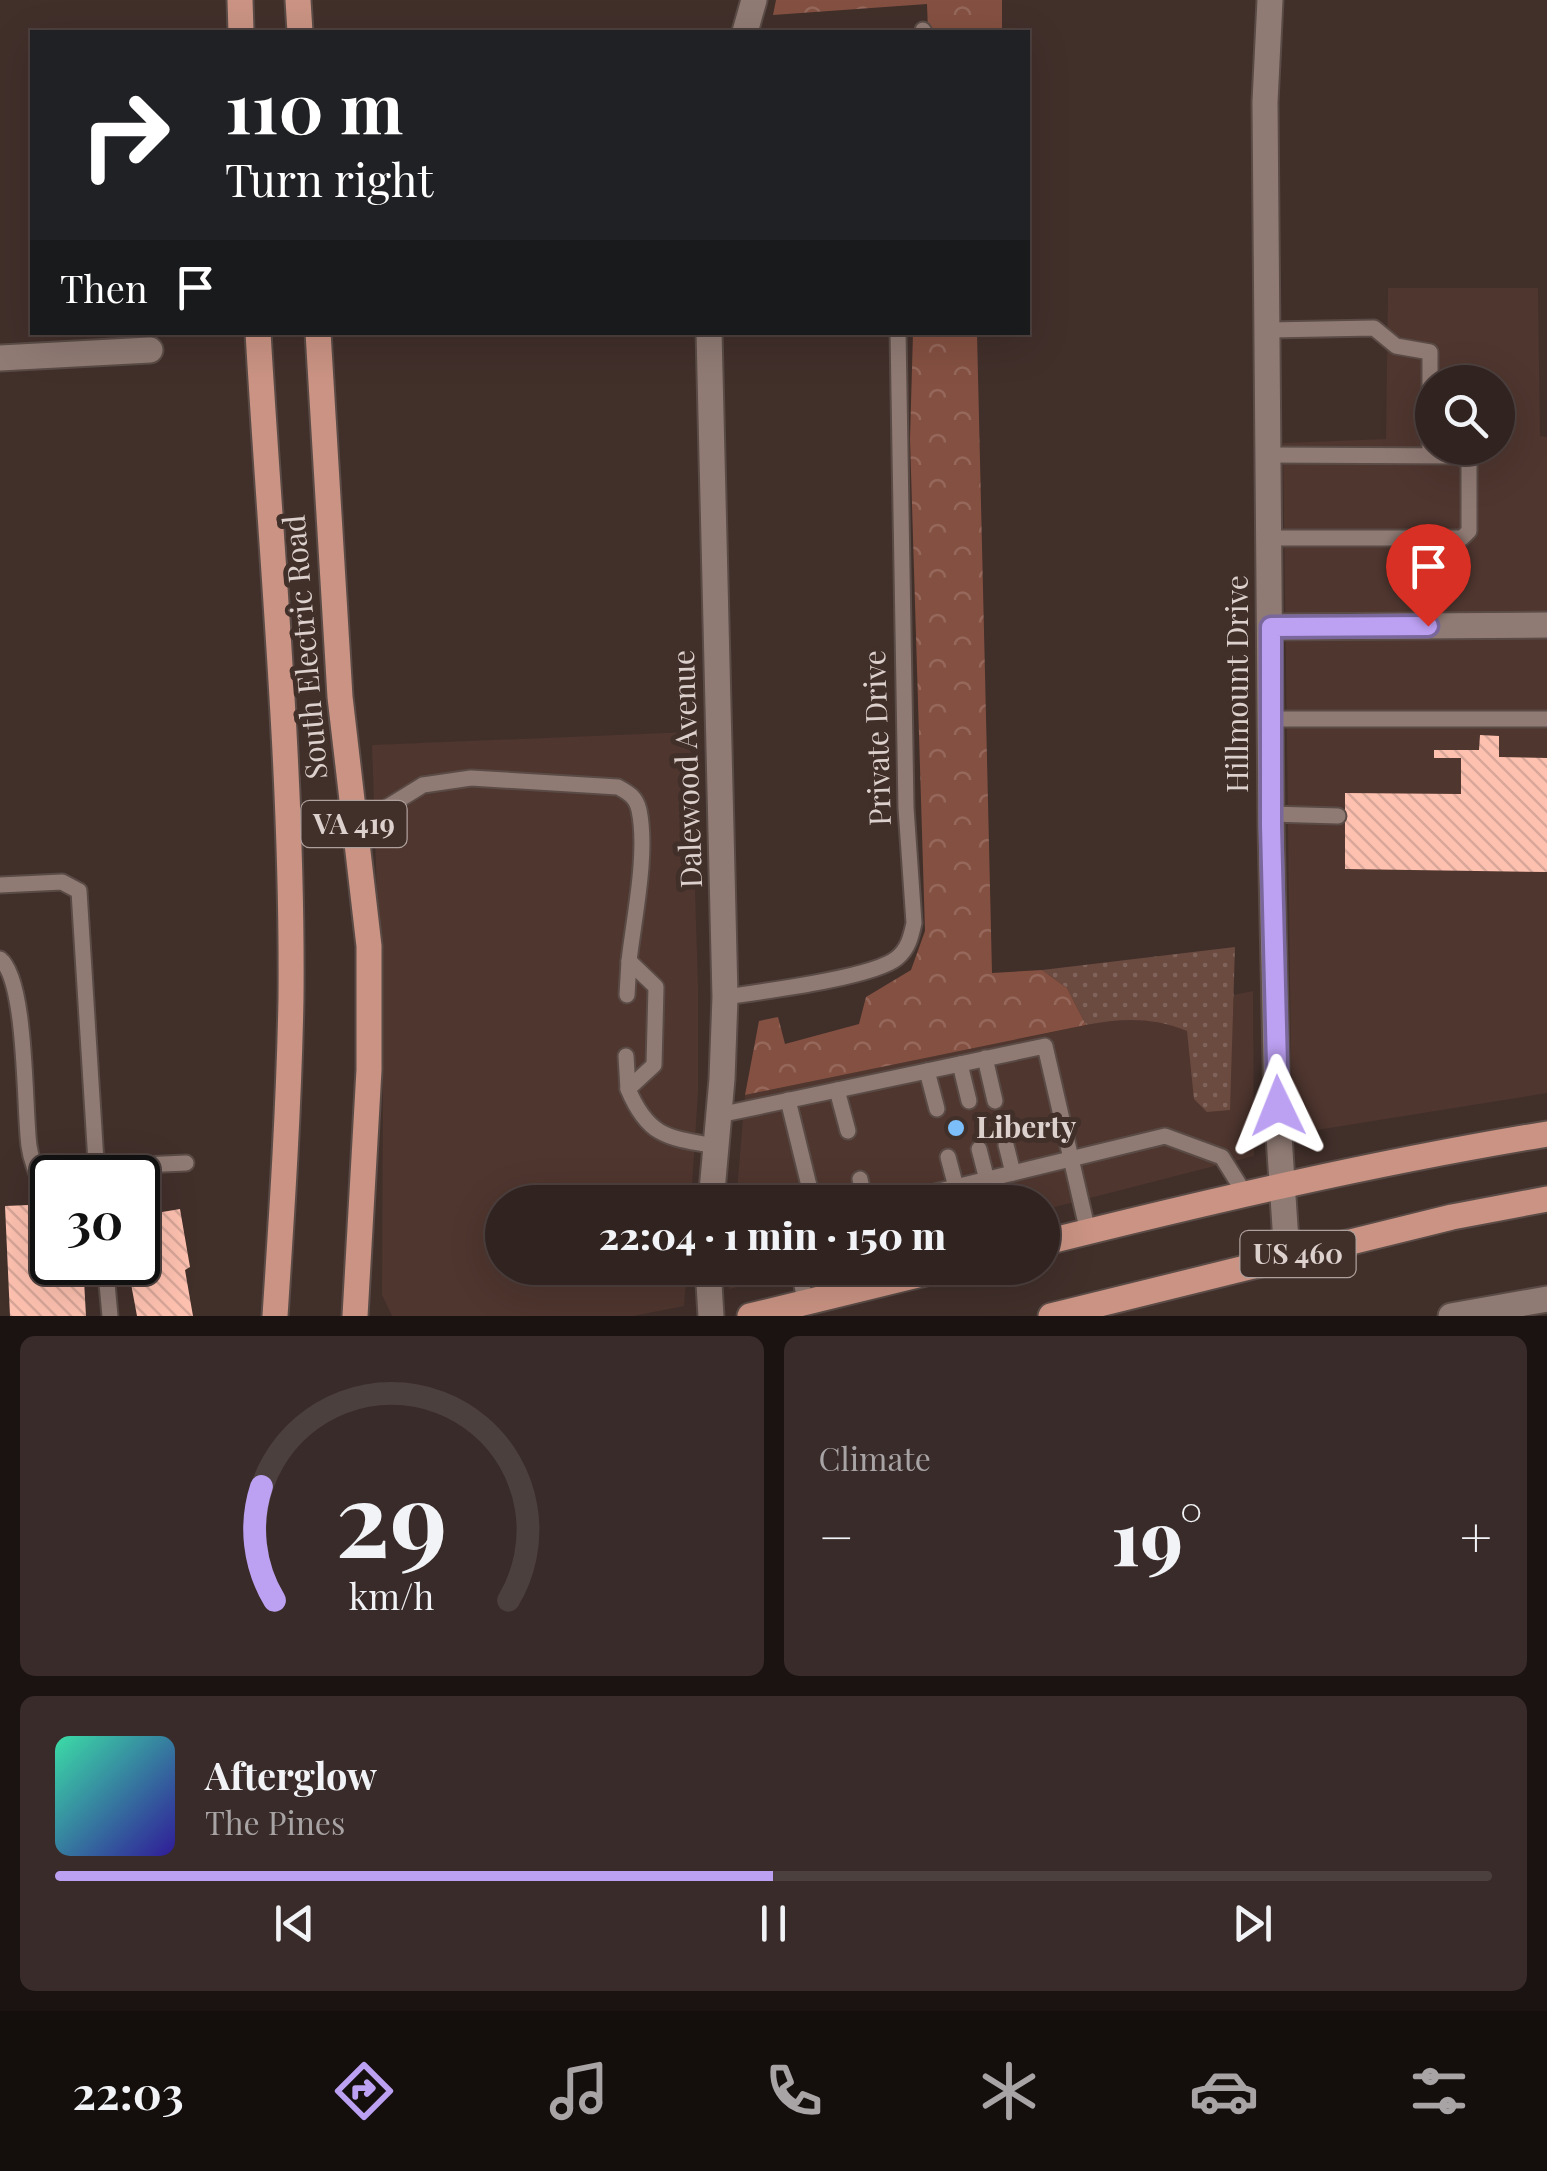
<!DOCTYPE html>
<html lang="en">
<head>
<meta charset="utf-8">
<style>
	body { margin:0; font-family:"Playfair Display",serif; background:#392b29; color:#f1f3f6; height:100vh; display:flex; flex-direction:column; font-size:38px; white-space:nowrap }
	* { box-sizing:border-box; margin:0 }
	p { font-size:32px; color:#a8a4a5 }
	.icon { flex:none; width:55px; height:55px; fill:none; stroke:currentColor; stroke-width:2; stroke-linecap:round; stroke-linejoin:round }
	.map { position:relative; height:1316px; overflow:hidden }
	.side { display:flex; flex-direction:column; gap:20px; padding:20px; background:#1b1312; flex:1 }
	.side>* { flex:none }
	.banner { position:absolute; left:30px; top:30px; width:1000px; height:305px; border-radius:0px; box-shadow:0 10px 40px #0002,0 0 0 2px #4c403e; background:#202124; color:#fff; overflow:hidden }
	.buttons { position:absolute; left:1415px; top:365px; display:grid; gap:20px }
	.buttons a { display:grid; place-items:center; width:100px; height:100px; border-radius:50%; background:#312320; box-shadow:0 10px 40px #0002,0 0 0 2px #4c403e; font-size:50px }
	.speed { position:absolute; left:30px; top:1155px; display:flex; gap:20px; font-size:50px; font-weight:700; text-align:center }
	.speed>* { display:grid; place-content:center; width:130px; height:130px; border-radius:50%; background:#312320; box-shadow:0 10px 40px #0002,0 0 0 2px #4c403e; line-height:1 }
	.speed .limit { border:5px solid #111; border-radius:15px; background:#fff; color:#111 }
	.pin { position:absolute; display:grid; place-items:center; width:85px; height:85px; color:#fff; margin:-102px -42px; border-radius:50% 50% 50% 0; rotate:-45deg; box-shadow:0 0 10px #0007 }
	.pin .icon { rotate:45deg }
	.me { position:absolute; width:110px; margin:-55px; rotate:358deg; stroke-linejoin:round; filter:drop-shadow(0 0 8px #0008) }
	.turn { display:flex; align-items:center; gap:35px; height:210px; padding:0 30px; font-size:45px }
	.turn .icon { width:130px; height:130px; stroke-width:2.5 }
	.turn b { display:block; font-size:70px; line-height:85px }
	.then { display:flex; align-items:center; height:95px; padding:0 30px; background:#0003; gap:20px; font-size:38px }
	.big { font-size:75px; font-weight:800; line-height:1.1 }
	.side .widget { flex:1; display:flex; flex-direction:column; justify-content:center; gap:15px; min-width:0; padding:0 35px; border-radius:15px; background:#392b29 }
	.side .dial { align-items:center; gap:0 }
	.dial svg { height:260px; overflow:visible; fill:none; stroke:#4c403e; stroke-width:7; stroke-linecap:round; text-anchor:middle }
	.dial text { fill:#f1f3f6; stroke:none }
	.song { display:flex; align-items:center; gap:30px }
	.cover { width:120px; height:120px; border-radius:15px; background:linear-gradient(135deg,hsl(160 70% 55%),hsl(250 70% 35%)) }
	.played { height:10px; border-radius:5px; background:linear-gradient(90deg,#bca0f2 50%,#4c403e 50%) }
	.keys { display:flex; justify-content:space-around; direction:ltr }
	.heat { display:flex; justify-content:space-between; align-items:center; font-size:55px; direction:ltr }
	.side .tiles { flex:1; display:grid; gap:20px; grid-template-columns:1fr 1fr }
	.widget:last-child { grid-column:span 2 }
	.trip { position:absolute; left:485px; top:1185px; width:575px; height:100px; border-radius:50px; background:#312320; box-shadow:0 10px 40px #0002,0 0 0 2px #4c403e; font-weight:800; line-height:100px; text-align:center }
	.menu { display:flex; height:160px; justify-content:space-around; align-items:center; background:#140e0d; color:#a8a4a5 }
	.menu .icon { width:70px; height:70px }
	.menu .current { color:#bca0f2 }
	.menu b { font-size:45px; color:#f1f3f6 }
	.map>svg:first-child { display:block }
</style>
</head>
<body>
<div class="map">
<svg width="1547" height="1316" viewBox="0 0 1547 1316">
	<defs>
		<pattern id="grass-dots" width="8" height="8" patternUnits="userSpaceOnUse" patternTransform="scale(2.5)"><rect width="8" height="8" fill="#6b4a40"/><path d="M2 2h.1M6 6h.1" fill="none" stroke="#80635a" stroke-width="1.8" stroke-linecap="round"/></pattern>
		<pattern id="forest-crowns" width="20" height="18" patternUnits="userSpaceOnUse" patternTransform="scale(2.5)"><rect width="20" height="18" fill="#845041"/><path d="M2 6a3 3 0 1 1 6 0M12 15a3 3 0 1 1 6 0" fill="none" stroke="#95685b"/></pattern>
		<pattern id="building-back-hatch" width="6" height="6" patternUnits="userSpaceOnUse" patternTransform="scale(2.5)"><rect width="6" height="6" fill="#fec1b0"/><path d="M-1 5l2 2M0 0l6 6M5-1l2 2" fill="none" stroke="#d8a799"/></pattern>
	</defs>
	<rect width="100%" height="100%" fill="#412f2a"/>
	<g fill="#4f362f" fill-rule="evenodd">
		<path d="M1388,288H1538L1540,436L1547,437V1093L1292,1134L1283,443L1386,439ZM1432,382H1498V448H1432Z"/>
		<path d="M690,732L698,985V1092L691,1202H502V1268H687L684,1306L633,1316H392L382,1295L383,1079L372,745Z"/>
		<path d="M1253,991L1254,1156L1043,1210L1042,1202H736L745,1095Z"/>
		<path d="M731,1268H815L729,1289Z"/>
	</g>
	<path fill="url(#grass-dots)" d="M1235,947L1230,1110L1207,1112L1194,1099L1187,1031C1153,1017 1122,1018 1086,1025L1067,988L1042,970Z"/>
	<g fill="url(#forest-crowns)">
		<path d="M776,0H1002V32H928L927,4L773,15Z"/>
		<path d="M913,333H977L992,973L1042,970L1067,988L1086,1025L745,1095L759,1021L778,1017L785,1044L859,1024L866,997L911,970L925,931L910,439Z"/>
	</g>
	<g fill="url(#building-back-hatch)">
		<path d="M1480,735L1499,736V757L1547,758V872L1345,869V793L1461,794V758H1434V750H1479Z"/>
		<path d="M52,1204V1262H83L86,1316H10L5,1206Z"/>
		<path d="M180,1209L190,1267L185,1270L193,1316H137L129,1273L136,1272L134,1262H138V1216Z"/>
	</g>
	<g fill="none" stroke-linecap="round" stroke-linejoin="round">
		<defs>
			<g id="service">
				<path d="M923,30L924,32"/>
				<path d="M1268,330L1374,328L1396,346L1430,352V455"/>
				<path d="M1269,455L1459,456L1469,462V531L1462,538H1270"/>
				<path d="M1271,719H1547"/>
				<path d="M1271,814L1338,816"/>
				<path d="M357,849L389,806L423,785L471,778L618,787C629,793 636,797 639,810C648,853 634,917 629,961L656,987L654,1065L628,1089C648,1137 668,1138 716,1146"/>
				<path d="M0,885L62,882L79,891L97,1178"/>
				<path d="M0,959C27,980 24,1108 29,1146C32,1168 43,1184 50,1204"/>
				<path d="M627,995L629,961"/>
				<path d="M725,997C759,992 873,978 897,958C908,949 911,937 914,923L906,808L898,332"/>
				<path d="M626,1056L628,1089"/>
				<path d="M985,1058L995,1101"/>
				<path d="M960,1064L969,1101"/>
				<path d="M927,1071L937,1109"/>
				<path d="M837,1090L848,1131"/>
				<path d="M788,1100L813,1202"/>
				<path d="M719,1115L1045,1046L1088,1232"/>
				<path d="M1006,1145L1013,1173"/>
				<path d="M979,1149L987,1180"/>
				<path d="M948,1157L960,1202"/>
				<path d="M97,1167L186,1163"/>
				<path d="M860,1179L865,1202"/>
				<path d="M894,1202L1165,1136L1222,1157L1245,1194"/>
				<path d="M105,1262L110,1316"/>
				<path d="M799,1268L805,1302"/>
			</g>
			<g id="minor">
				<path d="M1270,0L1265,102L1271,826L1277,1106L1287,1257"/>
				<path d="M745,32L754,0"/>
				<path d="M709,332L725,997L722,1079L711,1202"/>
				<path d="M0,358L150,350"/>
				<path d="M1271,627L1547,625"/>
				<path d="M708,1268L711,1316"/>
				<path d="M1451,1316L1547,1299"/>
			</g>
			<g id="primary">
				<path d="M240,0L241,32"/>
				<path d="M298,0L300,32"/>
				<path d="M258,332C271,554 293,777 291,998C289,1105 282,1210 275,1316"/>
				<path d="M318,332L340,697L369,946V1070L355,1316"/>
				<path d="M1042,1243C1210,1201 1377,1162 1547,1134"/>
				<path d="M750,1316L946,1268"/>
				<path d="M1051,1316L1452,1217L1547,1199"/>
			</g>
		</defs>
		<use href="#service" stroke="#5a4b46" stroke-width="19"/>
		<use href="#minor" stroke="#5a4b46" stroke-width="29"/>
		<use href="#primary" stroke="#5a4b46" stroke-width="29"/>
		<use href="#service" stroke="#907b74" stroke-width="15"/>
		<use href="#minor" stroke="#907b74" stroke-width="25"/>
		<use href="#primary" stroke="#ca9383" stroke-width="25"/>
	</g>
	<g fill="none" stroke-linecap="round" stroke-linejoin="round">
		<defs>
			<path id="route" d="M1278,1106L1271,826V627L1428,626"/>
		</defs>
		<use href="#route" stroke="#7a689d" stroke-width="25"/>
		<use href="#route" stroke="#bca0f2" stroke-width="18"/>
	</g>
	<circle fill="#7cbef9" stroke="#412f2a" stroke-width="4" cx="956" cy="1128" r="10"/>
	<g text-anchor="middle" stroke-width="10" stroke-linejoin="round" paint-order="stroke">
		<g fill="#412f2a" stroke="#aea09c" stroke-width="2.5">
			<rect x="301.5" y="801" width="105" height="46" rx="8"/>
			<rect x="1240.5" y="1231" width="115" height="46" rx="8"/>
		</g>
		<g font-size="28" font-weight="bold" fill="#ddd1cd">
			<text x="354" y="834">VA 419</text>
			<text x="1298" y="1264">US 460</text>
		</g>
		<g font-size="30" fill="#ddd1cd" stroke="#412f2a">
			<text transform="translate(306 647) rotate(-95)" y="10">South Electric Road</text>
			<text transform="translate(1238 684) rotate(-90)" y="10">Hillmount Drive</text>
			<text transform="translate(878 738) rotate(-92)" y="10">Private Drive</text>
			<text transform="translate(688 769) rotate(-92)" y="10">Dalewood Avenue</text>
		</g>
		<g font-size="30" font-weight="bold" fill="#ddd1cd" stroke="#412f2a" text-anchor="start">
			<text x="976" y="1138">Liberty</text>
		</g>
	</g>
</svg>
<div class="buttons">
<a><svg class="icon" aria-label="search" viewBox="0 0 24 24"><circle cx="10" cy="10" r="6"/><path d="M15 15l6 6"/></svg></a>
</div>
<div class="speed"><div class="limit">30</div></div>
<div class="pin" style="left:1428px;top:626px;background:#d93025"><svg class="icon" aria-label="arrive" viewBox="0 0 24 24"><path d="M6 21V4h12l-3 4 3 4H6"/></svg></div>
<svg class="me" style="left:1278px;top:1106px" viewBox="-20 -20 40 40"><path d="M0-17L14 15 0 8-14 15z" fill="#bca0f2" stroke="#fff" stroke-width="4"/></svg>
<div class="trip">22:04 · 1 min · 150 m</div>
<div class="banner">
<div class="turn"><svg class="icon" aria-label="right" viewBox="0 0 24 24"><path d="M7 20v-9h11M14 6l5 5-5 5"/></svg><div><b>110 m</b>Turn right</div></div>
<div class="then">Then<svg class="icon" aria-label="arrive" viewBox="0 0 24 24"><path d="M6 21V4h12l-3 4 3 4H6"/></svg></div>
</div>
</div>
<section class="side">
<div class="tiles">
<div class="widget dial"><svg viewBox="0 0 100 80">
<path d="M14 69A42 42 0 1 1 86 69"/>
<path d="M14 69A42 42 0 0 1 10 34" stroke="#bca0f2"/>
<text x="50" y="56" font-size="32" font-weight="700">29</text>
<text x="50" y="72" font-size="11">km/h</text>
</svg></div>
<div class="widget"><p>Climate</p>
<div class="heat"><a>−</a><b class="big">19°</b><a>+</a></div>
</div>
<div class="widget">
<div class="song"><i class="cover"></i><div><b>Afterglow</b><p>The Pines</p></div></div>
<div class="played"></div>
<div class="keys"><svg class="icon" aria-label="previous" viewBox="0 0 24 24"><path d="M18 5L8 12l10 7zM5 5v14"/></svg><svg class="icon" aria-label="pause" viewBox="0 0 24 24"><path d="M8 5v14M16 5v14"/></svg><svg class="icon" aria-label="next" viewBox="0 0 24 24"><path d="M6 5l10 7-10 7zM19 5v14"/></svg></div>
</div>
</div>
</section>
<nav class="menu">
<b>22:03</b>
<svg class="icon current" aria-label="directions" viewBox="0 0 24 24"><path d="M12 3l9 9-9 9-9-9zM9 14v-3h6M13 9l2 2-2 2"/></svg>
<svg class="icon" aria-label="music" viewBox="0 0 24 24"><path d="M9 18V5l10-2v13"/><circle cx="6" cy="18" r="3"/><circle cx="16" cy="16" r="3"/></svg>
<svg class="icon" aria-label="phone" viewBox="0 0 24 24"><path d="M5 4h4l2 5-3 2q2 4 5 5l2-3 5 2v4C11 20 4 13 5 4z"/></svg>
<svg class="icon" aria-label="climate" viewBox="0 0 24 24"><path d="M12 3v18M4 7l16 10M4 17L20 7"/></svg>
<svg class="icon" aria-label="car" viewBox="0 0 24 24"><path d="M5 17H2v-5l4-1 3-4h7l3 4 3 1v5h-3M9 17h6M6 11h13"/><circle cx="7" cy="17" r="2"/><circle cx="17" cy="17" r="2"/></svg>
<svg class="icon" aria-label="filters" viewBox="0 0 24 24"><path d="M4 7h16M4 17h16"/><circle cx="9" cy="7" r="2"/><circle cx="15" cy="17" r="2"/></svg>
</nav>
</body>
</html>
